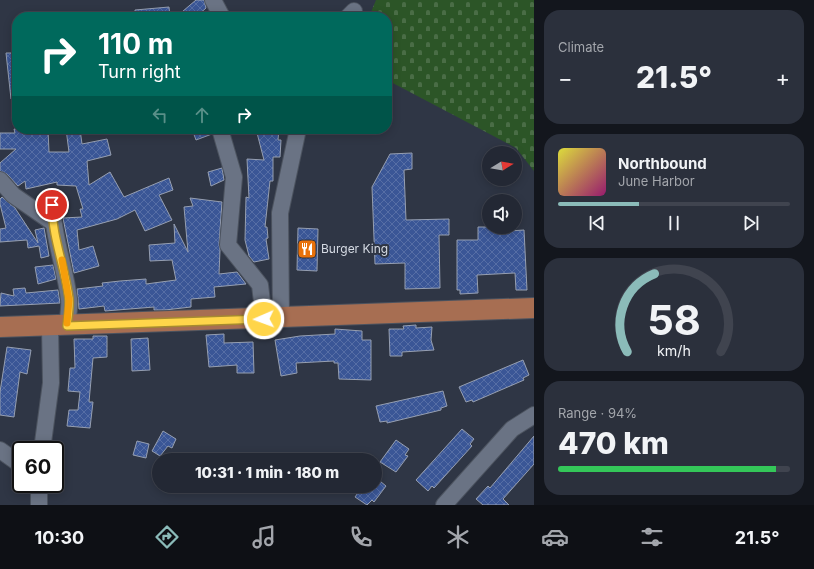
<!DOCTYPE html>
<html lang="en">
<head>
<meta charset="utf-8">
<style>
	body { margin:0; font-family:Inter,sans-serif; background:#2b303c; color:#f1f3f6; height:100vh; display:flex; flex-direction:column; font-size:15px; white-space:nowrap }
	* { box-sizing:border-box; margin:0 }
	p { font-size:13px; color:#a3a6ac }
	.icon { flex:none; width:22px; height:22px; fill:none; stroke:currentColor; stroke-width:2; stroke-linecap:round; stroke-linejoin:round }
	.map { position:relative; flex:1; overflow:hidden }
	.sheet { display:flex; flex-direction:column; gap:10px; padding:10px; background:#13161d; width:280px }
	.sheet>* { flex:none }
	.hud { position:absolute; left:12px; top:12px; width:380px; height:122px; border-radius:16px; box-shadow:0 2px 10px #0003,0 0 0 1px #40444f; background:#00695c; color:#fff; overflow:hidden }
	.needle { width:26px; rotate:79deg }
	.fabs { position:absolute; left:482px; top:146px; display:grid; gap:8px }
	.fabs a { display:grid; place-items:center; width:40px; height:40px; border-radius:50%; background:#232834; box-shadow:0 2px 10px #0003,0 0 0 1px #40444f; font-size:20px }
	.speed { position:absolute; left:12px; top:441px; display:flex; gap:8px; font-size:20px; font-weight:700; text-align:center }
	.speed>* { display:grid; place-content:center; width:52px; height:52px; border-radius:50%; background:#232834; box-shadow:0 2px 10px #0003,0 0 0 1px #40444f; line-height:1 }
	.speed .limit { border:2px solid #111; border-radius:6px; background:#fff; color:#111 }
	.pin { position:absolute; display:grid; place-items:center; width:34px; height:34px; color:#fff; margin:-17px; border:2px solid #fff; border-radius:50%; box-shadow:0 1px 4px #0007 }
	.me { position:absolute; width:44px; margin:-22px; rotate:268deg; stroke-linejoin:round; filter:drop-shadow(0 0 3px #0008) }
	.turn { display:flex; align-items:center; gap:14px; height:84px; padding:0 20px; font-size:18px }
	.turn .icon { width:52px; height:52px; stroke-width:2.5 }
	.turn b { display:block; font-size:28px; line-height:34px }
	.lanes { display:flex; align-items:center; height:38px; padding:0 20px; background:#0003; justify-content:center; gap:20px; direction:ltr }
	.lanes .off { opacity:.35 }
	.big { font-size:30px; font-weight:800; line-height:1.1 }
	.sheet .widget { flex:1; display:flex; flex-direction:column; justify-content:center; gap:6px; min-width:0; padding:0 14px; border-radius:16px; background:#2b303c }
	.sheet .dial { align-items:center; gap:0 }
	.dial svg { height:104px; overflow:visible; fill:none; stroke:#40444f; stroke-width:7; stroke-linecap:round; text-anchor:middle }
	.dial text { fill:#f1f3f6; stroke:none }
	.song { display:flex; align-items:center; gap:12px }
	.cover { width:48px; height:48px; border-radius:6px; background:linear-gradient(135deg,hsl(60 70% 55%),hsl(320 70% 35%)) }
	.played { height:4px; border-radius:2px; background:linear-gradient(90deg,#8bbbb9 35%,#40444f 35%) }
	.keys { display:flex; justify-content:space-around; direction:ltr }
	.heat { display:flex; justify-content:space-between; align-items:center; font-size:22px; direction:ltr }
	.charge { height:6px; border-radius:3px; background:linear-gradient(90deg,#34c759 94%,#40444f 0) }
	.trip { position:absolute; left:152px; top:453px; width:230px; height:40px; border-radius:20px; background:#232834; box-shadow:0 2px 10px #0003,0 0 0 1px #40444f; font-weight:800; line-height:40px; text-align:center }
	.tab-bar { display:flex; height:64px; justify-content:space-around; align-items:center; background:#0e1015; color:#a3a6ac }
	.tab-bar .icon { width:28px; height:28px }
	.tab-bar .current { color:#8bbbb9 }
	.tab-bar b { font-size:18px; color:#f1f3f6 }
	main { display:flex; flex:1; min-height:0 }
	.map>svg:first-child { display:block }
</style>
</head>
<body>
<main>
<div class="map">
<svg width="534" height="505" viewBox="0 0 534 505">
	<defs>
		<pattern id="cemetery-stones" width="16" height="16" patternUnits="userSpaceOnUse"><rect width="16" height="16" fill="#2c5527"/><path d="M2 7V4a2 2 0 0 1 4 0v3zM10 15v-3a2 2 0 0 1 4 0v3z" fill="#4a6d46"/></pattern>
		<pattern id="building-cross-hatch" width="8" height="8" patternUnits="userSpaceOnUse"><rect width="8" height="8" fill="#3a5696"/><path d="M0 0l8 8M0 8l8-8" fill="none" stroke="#566ea5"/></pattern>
	</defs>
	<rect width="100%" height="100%" fill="#2f3645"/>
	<path fill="url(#cemetery-stones)" d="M376,0H534V171L516,148L387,80V17H369Z"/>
	<g fill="url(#building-cross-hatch)" stroke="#969fb1">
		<path d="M196,0H204L206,8L196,17H176Z"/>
		<path d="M169,7L170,17H135V10Z"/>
		<path d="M6,53H17V98L11,99Z"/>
		<path d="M14,129H48L49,152H69L66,129H80L82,144L107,139L111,155L87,161L89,185L110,172L124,197L169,178L173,190L159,195L172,220L145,231L135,210L117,219L77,230L79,250L93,246L99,266L74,273L63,218L82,217L80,209H83L76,186L57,185V182L26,189L25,181L18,186L7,174L0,171V163L16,149H0V133H15Z"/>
		<path d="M192,129H211L212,134L196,140Z"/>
		<path d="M256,129H279L278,140H281L280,157H273V181H270L265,227H267L268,238L266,239L269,259L254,262L249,256L245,240L246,197L249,198L247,159L264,160Z"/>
		<path d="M412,153V169L404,170L406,220L449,219V235H439L440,288L405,289V263L375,264L372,187L390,154Z"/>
		<path d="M222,168L224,180L211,186L208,172Z"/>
		<path d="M2,197L15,208L38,243L35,230L44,228L49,256L41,258L39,246L28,248L27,240L0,242V229L6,228L0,204V199Z"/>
		<path d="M190,198L222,202L219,244L220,250L219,274L237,272L246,284L214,287L215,297L191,299V307L165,310H154V307L105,311L104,306L79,309L77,289L103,286L102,283L120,281L146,279V284L176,280L172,260L150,261L149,245L175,243L174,224L188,252L184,207L193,206Z"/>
		<path d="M478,227H495V232L524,230L527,290H516L515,273L477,275L478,293L460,294V290H457V240H478Z"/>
		<path d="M298,228L318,229L317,271L297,270Z"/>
		<path d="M53,265L56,279L38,284L35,267Z"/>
		<path d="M25,288L26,293L58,290L60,303L0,306L1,293L14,296L13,289Z"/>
		<path d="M416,325V328L432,327L431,340L434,350L402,352V356H390L389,329H404L403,326Z"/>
		<path d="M335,329L362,331V340H371V380L339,379L338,363H334V361L296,363L297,373L281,376L275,340L300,336L335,334Z"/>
		<path d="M224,334V343L253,342L254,373H237V365L209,367L206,335Z"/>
		<path d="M93,336H107V357L93,358L89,402H93L90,428L67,426L69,410H78L80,392L68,391L70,368H75L74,339H93Z"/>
		<path d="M148,338L150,370L132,371L131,339Z"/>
		<path d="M7,347L31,350L27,374L20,372L14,417L0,415V392Z"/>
		<path d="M523,360L529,375L523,378L524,380L473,402L472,400L466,402L459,387Z"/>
		<path d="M443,391L447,406L441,408V410L387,423V421L380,422L376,406Z"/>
		<path d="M462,429L474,439L470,444L472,446L434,488L432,486L428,491L416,480Z"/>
		<path d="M163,431L176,439L172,448L168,446L160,456L152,451Z"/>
		<path d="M534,436V464L503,499L509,505H483L476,499L488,486L490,488Z"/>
		<path d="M396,440L409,449L405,455L408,456L396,472L380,462Z"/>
		<path d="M137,441L149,444L146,458L133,455Z"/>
		<path d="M375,477L386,486L374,502L372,500L367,505L355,497L363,486H375Z"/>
	</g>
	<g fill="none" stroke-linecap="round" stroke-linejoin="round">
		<defs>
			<g id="minor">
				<path d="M213,0L222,17"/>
				<path d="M348,17L354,11"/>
				<path d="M220,129L234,177L228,245L260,285L264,319"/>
				<path d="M0,180L13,195L52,222"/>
				<path d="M52,205C53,237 65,267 69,299C70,307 68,317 67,326"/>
				<path d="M281,319L280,213L298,129"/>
				<path d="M0,450L21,465"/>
				<path d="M42,450L51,383L50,327"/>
				<path d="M39,484V505"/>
				<path d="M444,505L512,429L534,415"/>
			</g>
			<path id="major" d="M0,327L534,308"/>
		</defs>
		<use href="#minor" stroke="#4c535f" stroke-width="18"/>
		<use href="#major" stroke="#4c535f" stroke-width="22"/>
		<use href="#minor" stroke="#6a7384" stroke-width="16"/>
		<use href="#major" stroke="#a76e52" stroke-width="20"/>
	</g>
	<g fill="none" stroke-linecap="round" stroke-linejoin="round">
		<defs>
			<path id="route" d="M52,205C52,237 65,267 69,298C70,307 68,317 67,326L264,319"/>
		</defs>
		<use href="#route" stroke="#a68a30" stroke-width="10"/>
		<use href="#route" stroke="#ffd54a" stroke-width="7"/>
		<path stroke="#f59e0b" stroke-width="7" d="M62,260L69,300L67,323"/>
	</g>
	<defs>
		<symbol id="restaurant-square" viewBox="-11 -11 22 22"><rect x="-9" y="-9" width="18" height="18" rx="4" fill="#e8710a" stroke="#2f3645"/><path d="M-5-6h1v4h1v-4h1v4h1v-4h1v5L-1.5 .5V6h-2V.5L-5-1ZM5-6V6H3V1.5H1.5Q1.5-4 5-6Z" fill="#fff"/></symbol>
	</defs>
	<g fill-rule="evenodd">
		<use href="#restaurant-square" x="296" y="238" width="22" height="22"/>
	</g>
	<g text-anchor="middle" stroke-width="4" stroke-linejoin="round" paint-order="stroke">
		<g font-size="12" fill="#d5dae3" stroke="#2f3645" text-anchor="start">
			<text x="321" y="253">Burger King</text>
		</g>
	</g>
</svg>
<div class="fabs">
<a><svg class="needle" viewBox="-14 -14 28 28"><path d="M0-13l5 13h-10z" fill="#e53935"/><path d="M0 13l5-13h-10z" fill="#a3a6ac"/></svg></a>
<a><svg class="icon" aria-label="sound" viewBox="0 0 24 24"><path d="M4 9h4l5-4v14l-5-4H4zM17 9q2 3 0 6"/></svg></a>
</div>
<div class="speed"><div class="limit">60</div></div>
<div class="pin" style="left:52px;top:205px;background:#d93025"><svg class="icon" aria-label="arrive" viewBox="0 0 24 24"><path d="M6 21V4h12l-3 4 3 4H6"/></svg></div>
<svg class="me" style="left:264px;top:319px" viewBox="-20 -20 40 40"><circle r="17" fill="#ffd54a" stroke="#fff" stroke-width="3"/><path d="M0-11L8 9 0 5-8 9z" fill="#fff"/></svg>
<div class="trip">10:31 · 1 min · 180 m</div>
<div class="hud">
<div class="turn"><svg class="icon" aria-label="right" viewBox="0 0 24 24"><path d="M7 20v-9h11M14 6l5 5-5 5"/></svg><div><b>110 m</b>Turn right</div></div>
<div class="lanes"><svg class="icon off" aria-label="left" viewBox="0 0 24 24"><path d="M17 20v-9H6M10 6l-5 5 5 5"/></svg><svg class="icon off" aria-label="ahead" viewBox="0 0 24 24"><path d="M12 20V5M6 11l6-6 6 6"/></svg><svg class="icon" aria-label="right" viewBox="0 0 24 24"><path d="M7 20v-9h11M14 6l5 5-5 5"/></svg></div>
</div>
</div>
<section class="sheet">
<div class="widget"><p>Climate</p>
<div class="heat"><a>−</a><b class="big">21.5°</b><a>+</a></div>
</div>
<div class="widget">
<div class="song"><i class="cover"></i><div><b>Northbound</b><p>June Harbor</p></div></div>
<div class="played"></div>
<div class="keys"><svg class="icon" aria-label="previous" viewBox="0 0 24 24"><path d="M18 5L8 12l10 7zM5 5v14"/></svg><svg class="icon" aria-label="pause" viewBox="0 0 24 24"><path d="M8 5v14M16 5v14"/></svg><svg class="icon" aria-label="next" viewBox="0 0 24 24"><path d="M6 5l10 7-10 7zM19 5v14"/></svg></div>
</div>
<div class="widget dial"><svg viewBox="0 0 100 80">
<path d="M14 69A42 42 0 1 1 86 69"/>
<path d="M14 69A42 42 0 0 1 35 9" stroke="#8bbbb9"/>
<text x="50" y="56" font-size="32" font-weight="700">58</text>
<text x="50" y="72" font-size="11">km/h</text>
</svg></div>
<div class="widget"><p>Range · 94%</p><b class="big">470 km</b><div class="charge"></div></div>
</section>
</main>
<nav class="tab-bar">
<b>10:30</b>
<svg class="icon current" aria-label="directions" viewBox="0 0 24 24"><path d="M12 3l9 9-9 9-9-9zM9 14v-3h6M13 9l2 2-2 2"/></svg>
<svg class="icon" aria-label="music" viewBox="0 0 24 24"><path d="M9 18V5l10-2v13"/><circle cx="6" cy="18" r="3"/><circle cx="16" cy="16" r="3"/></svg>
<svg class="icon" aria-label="phone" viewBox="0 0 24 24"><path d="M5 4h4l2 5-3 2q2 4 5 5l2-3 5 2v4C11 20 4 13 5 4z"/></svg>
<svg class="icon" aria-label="climate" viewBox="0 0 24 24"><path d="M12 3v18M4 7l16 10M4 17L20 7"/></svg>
<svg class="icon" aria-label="car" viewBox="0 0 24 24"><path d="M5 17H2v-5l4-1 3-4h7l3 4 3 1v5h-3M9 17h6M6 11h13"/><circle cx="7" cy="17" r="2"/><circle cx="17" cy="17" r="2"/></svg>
<svg class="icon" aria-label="filters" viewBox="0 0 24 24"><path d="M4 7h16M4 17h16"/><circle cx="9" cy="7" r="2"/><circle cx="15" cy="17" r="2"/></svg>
<b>21.5°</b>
</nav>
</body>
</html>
